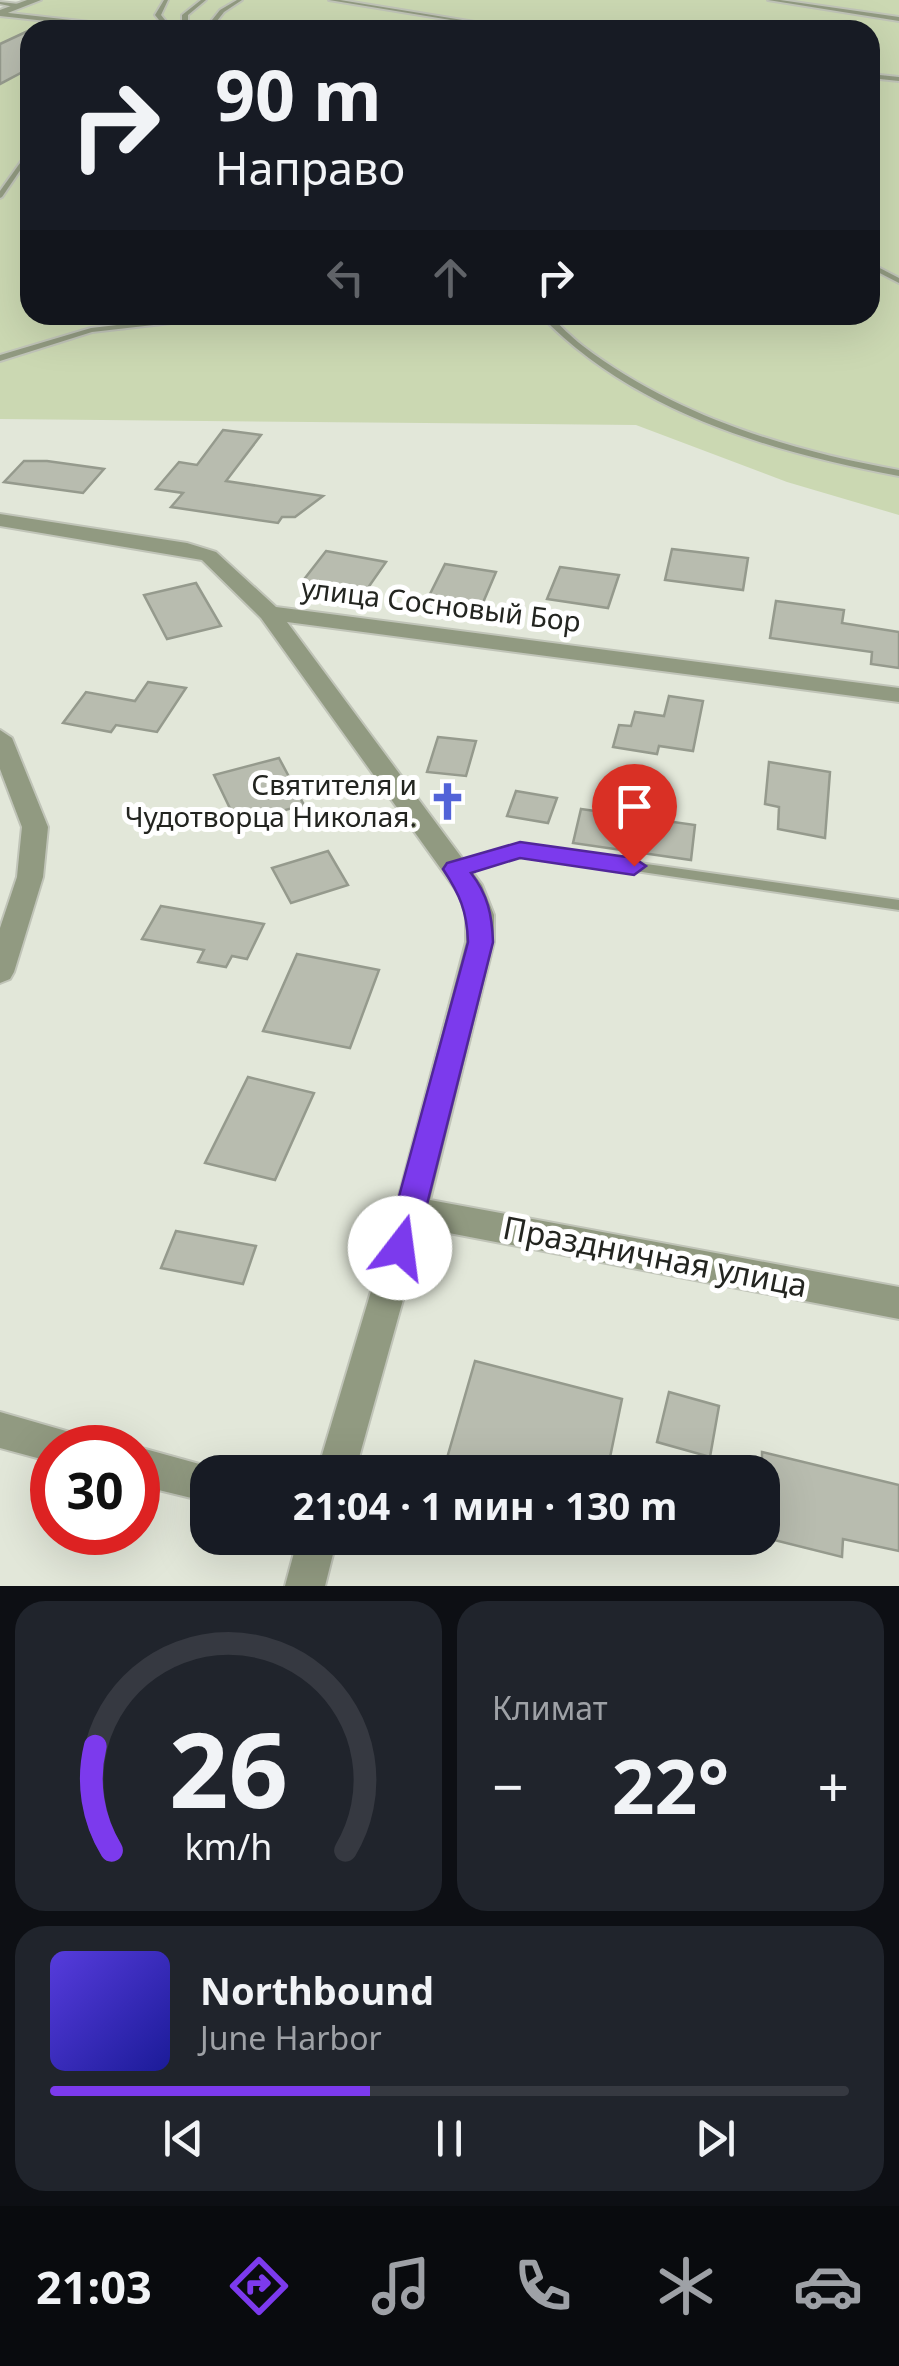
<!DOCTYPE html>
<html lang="ru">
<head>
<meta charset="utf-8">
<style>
	body { margin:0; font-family:"Noto Sans",sans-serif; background:#20242c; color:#f1f3f6; height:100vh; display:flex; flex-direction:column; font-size:38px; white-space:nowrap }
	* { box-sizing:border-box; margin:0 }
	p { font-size:32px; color:#9ea1a6 }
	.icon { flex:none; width:55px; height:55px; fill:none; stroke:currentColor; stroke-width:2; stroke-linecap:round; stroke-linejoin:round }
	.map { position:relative; height:1586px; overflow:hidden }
	.details { display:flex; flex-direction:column; gap:15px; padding:15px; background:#0d0f14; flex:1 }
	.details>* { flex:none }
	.hud { position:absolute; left:20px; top:20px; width:860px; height:305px; border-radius:30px; box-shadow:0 10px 40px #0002; background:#171b24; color:#f1f3f6; overflow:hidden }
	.speed { position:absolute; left:30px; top:1425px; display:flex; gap:20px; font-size:50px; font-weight:700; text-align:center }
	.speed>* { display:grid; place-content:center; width:130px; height:130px; border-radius:50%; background:#171b24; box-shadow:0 10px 40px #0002; line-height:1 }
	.speed .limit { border:15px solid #d22; background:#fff; color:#111 }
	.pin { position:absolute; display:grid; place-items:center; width:85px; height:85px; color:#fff; margin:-102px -42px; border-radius:50% 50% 50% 0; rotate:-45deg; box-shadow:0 0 10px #0007 }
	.pin .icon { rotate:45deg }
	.me { position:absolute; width:110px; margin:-55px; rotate:15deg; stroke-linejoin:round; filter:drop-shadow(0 0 8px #0008) }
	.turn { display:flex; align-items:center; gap:35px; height:210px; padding:0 30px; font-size:45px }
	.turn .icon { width:130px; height:130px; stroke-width:2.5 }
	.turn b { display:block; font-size:70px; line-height:85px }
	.lanes { display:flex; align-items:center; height:95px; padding:0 30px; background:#0003; justify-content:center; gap:50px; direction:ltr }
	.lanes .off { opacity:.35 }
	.big { font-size:75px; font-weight:700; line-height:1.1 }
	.details .widget { flex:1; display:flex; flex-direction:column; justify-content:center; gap:15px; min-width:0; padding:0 35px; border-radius:30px; background:#20242c }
	.details .dial { align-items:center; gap:0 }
	.dial svg { height:260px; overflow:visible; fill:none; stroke:#363941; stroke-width:7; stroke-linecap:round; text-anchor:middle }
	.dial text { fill:#f1f3f6; stroke:none }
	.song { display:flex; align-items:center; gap:30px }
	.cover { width:120px; height:120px; border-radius:15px; background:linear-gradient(135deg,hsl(250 70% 55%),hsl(240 70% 35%)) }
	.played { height:10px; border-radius:5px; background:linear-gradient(90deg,#7c3aed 40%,#363941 40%) }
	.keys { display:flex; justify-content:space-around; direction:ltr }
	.heat { display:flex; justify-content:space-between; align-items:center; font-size:55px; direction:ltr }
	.details .tiles { flex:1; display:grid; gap:15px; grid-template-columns:1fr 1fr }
	.widget:last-child { grid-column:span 2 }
	.trip { position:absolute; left:190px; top:1455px; width:590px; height:100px; border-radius:30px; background:#171b24; box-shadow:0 10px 40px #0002; font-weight:700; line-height:100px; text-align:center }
	.tabs { display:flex; height:160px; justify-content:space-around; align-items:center; background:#090b0e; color:#9ea1a6 }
	.tabs .icon { width:70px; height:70px }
	.tabs .on { color:#7c3aed }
	.tabs b { font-size:45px; color:#f1f3f6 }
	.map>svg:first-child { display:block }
</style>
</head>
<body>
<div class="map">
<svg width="899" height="1586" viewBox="0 0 899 1586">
	<rect width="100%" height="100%" fill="#e2e7d9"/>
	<path fill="#cbd8b2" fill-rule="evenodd" d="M42,0H899V515L787,482L636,425L0,419V14ZM30,30H870V315H30Z"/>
	<g fill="#b8bcaf" stroke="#959a8d" stroke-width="2.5">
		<path d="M30,30V68L0,84V44Z"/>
		<path d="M223,430L261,435L226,481L323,496L295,517H282L278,523L171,507L183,493L156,489L179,462L197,465Z"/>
		<path d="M24,461H47L104,469L83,493L4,482Z"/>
		<path d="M672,549L748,558L743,590L665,580Z"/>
		<path d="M326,551L386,562L358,602L326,596L332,588L302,582Z"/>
		<path d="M445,564L496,572L479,612L425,604Z"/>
		<path d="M560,567L619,575L608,608L547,599Z"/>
		<path d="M196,583L221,626L167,639L144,595Z"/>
		<path d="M776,601L844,610L842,623L899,632V668L871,664L872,652L770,638Z"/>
		<path d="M148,682L186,688L157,732L116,725L111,732L63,723L86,692L135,701Z"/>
		<path d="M669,696L703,701L693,751L659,746L657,754L613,747L619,725L631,726L635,712L664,716Z"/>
		<path d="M438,737L476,741L466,776L427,772Z"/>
		<path d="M279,758L304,805L237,823L214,775Z"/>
		<path d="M769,762L830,772L825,838L778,829L779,807L765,804Z"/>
		<path d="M516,791L557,798L548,823L507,816Z"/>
		<path d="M581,809L695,825L691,860L573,843Z"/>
		<path d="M328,851L348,885L291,903L272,868Z"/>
		<path d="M161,906L264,924L247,959L232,956L226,967L198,962L204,950L142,939Z"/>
		<path d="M297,954L379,970L350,1048L263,1031Z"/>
		<path d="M248,1077L314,1093L275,1180L205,1163Z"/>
		<path d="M176,1231L256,1246L243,1284L161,1268Z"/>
		<path d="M475,1361L622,1399L607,1472H443Z"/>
		<path d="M669,1392L719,1406L710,1457L657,1442Z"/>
		<path d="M762,1452L899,1485V1551L843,1539L842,1557L762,1537Z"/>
	</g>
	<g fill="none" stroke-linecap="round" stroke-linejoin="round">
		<defs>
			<g id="service">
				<path d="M164,0H168L161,15L173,30H167L155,15Z"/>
				<path d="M201,0H206L188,15V30H182V15Z"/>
				<path d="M237,0H242L224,12L210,30H204L220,10Z"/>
				<path d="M329,0H340L524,30H511Z"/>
				<path d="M768,0H780L899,17V21Z"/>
				<path d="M0,2L19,4L22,6L19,8L0,4Z"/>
				<path d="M0,12L143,28L146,30H129L0,16Z"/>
				<path d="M870,74L899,77V81L870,78Z"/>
				<path d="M30,149V156L2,197L0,198V191Z"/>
				<path d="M870,263L899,278V283L870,268Z"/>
				<path d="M203,315H228L224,317L92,332L0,361V355L91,328Z"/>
				<path d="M540,315H549C560,325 571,337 583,346C675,416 788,450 899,470V476C771,452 633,412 540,315Z"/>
				<path d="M520,846L899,900V910L520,854L456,874L449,869L451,866Z"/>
			</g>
			<g id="minor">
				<path d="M27,0H41L0,16V10Z"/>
				<path d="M0,514L187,543L216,552L276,607L899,688V702L287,622L482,885L494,915V942L430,1200L899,1287V1319L423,1228L355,1472H317L395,1211L466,942V915L459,894L261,618L202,560L0,526Z"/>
				<path d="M0,730L12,738L48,827L43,877L14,972L10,979L0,983V928L17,877L22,827L0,769Z"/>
				<path d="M0,1412L80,1435L86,1448H52V1462L0,1448Z"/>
				<path d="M138,1447L221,1470L223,1472H208V1502L138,1485Z"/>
				<path d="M298,1538H337L325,1586H285Z"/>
			</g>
		</defs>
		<use href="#service" stroke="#c0c4b8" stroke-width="4"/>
		<use href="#minor" stroke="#c0c4b8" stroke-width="4"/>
		<use href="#service" fill="#919a81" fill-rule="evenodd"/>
		<use href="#minor" fill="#919a81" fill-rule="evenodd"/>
	</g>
	<path fill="#7c3aed" stroke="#51269a" stroke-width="2.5" d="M520,842L634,858L646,866L634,875L520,858L471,873C488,895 492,915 493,942L416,1248L411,1258L400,1262L390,1258L385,1248L468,942C467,911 460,895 443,869L447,863Z"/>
	<defs>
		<symbol id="church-bare" viewBox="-9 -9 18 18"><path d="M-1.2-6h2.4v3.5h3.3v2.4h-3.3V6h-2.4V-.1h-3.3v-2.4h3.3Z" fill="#5263d8" stroke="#fff" stroke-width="2.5" paint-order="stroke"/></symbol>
	</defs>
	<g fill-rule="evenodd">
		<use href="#church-bare" x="420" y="774" width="55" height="55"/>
	</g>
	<g text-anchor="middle" stroke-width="10" stroke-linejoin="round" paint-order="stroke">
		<g font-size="28" fill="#232520" stroke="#fff">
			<text transform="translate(441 605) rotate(7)" y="10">улица Сосновый Бор</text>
		</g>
		<g font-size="28" fill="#232520" stroke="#fff" text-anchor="end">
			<text x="417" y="795">Святителя и<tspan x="417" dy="32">Чудотворца Николая.</tspan></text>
		</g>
		<g font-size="32" fill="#232520" stroke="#fff">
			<text transform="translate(655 1257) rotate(11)" y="11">Праздничная улица</text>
		</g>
	</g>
</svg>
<div class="speed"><div class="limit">30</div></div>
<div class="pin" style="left:634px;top:866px;background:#d93025"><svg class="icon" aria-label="arrive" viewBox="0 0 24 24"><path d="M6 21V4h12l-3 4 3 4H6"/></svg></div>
<svg class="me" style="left:400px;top:1248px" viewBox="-20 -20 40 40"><circle r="19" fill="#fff"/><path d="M0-13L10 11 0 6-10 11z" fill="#7c3aed"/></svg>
<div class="trip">21:04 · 1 мин · 130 m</div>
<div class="hud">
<div class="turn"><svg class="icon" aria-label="right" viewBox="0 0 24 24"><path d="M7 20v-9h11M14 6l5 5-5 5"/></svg><div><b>90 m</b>Направо</div></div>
<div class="lanes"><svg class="icon off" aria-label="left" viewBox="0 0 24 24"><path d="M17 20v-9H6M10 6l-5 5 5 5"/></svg><svg class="icon off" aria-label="ahead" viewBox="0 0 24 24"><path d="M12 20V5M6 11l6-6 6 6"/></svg><svg class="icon" aria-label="right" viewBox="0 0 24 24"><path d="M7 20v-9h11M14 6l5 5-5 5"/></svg></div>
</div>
</div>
<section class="details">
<div class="tiles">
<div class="widget dial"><svg viewBox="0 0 100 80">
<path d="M14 69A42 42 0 1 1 86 69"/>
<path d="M14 69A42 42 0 0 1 9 37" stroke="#7c3aed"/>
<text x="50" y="56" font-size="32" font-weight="700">26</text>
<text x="50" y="72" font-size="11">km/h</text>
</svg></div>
<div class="widget"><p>Климат</p>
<div class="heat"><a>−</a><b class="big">22°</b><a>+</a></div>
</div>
<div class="widget">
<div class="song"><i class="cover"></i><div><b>Northbound</b><p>June Harbor</p></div></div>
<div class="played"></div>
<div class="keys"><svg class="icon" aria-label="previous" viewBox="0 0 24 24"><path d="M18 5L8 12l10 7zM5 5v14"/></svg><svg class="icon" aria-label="pause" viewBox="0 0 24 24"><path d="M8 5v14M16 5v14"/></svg><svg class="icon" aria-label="next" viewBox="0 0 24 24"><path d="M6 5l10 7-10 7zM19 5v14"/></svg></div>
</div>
</div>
</section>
<nav class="tabs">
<b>21:03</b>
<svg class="icon on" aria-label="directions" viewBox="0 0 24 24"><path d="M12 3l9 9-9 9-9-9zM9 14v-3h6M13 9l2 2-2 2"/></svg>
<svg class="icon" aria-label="music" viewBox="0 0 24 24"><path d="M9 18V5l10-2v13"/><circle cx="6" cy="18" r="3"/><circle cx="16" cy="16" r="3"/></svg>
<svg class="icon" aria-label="phone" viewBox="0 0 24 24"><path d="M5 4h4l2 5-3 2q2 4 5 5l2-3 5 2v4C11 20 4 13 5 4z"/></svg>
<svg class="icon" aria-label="climate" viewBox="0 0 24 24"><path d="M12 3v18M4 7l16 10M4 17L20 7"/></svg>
<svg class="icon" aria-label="car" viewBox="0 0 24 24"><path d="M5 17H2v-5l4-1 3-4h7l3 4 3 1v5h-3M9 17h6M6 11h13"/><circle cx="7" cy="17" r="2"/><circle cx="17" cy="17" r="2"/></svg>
</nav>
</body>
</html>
